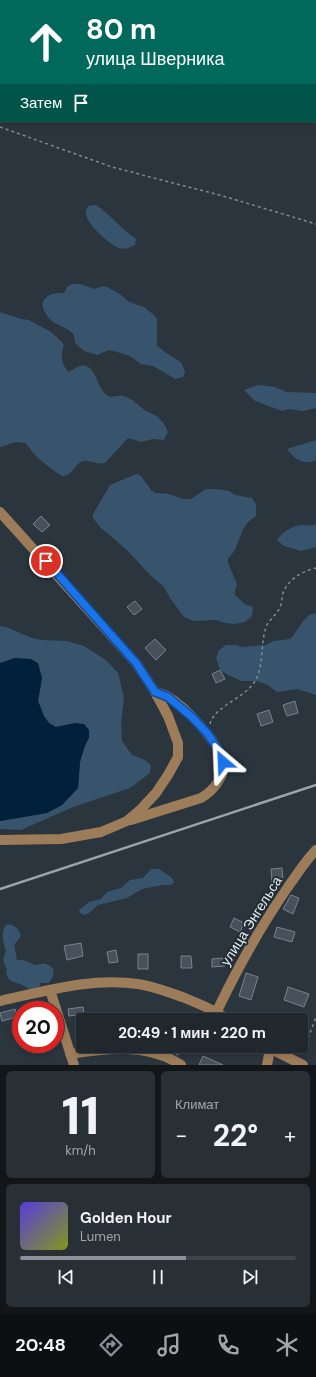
<!DOCTYPE html>
<html lang="ru">
<head>
<meta charset="utf-8">
<style>
	body { margin:0; font-family:"DM Sans",sans-serif; background:#283036; color:#f1f3f6; height:100vh; display:flex; flex-direction:column; font-size:15px; white-space:nowrap }
	* { box-sizing:border-box; margin:0 }
	p { font-size:13px; color:#a2a6aa }
	.icon { flex:none; width:22px; height:22px; fill:none; stroke:currentColor; stroke-width:2; stroke-linecap:round; stroke-linejoin:round }
	.map { position:relative; height:1065px; overflow:hidden }
	.details { display:flex; flex-direction:column; gap:6px; padding:6px; background:#121619; flex:1 }
	.details>* { flex:none }
	.banner { position:absolute; left:0px; top:0px; width:316px; height:122px; box-shadow:0 2px 6px #0003,0 0 0 1px #3d444a; background:#00695c; color:#fff; overflow:hidden }
	.speed { position:absolute; left:12px; top:1001px; display:flex; gap:8px; font-size:20px; font-weight:700; text-align:center }
	.speed>* { display:grid; place-content:center; width:52px; height:52px; border-radius:50%; background:#20282e; box-shadow:0 2px 6px #0003,0 0 0 1px #3d444a; line-height:1 }
	.speed .limit { border:6px solid #d22; background:#fff; color:#111 }
	.pin { position:absolute; display:grid; place-items:center; width:34px; height:34px; color:#fff; margin:-17px; border:2px solid #fff; border-radius:50%; box-shadow:0 1px 4px #0007 }
	.me { position:absolute; width:44px; margin:-22px; rotate:334deg; stroke-linejoin:round; filter:drop-shadow(0 0 3px #0008) }
	.turn { display:flex; align-items:center; gap:14px; height:84px; padding:0 20px; font-size:18px }
	.turn .icon { width:52px; height:52px; stroke-width:2.5 }
	.turn b { display:block; font-size:28px; line-height:34px }
	.then { display:flex; align-items:center; height:38px; padding:0 20px; background:#0003; gap:8px; font-size:15px }
	.big { font-size:30px; font-weight:700; line-height:1.1 }
	.details .tile { flex:1; display:flex; flex-direction:column; justify-content:center; gap:6px; min-width:0; padding:0 14px; border-radius:6px; background:#283036 }
	.details .dial { align-items:center; gap:0 }
	.dial b { font-size:52px; line-height:1 }
	.song { display:flex; align-items:center; gap:12px }
	.cover { width:48px; height:48px; border-radius:6px; background:linear-gradient(135deg,hsl(250 70% 55%),hsl(70 70% 35%)) }
	.played { height:4px; border-radius:2px; background:linear-gradient(90deg,#8c9099 60%,#3d444a 60%) }
	.keys { display:flex; justify-content:space-around; direction:ltr }
	.heat { display:flex; justify-content:space-between; align-items:center; font-size:22px; direction:ltr }
	.details .tiles { flex:1; display:grid; gap:6px; grid-template-columns:1fr 1fr }
	.tile:last-child { grid-column:span 2 }
	.trip { position:absolute; left:76px; top:1013px; width:232px; height:40px; border-radius:4px; background:#20282e; box-shadow:0 2px 6px #0003,0 0 0 1px #3d444a; font-weight:700; line-height:40px; text-align:center }
	.tabs { display:flex; height:64px; justify-content:space-around; align-items:center; background:#0d1012; color:#a2a6aa }
	.tabs .icon { width:28px; height:28px }
	.tabs .on { color:#8c9099 }
	.tabs b { font-size:18px; color:#f1f3f6 }
	.map>svg:first-child { display:block }
</style>
</head>
<body>
<div class="map">
<svg width="316" height="1065" viewBox="0 0 316 1065">
	<rect width="100%" height="100%" fill="#2a353e"/>
	<g fill="#38546d">
		<path d="M96,205C111,215 121,229 136,239L135,245C130,247 125,250 119,248C110,245 84,222 86,212C86,210 87,208 88,206Z"/>
		<path d="M72,284H80L95,289L103,286L107,287L120,294L129,302L144,307L154,315L157,319V346C161,348 164,352 168,354C179,362 182,359 185,373L183,377L175,379L172,377L153,366L141,364L130,356L114,351L109,350L97,355L84,351L75,343L74,335C69,329 62,327 55,323C47,318 36,303 48,296C52,293 59,293 64,293L68,286Z"/>
		<path d="M0,312L21,319L29,320L51,332L62,342L64,346C60,353 62,367 69,372C74,369 80,364 86,366C98,371 97,389 108,396C113,398 118,395 123,396C133,398 138,406 146,411C151,413 156,415 160,419C164,423 166,427 168,432L164,440L153,439L141,442L128,438L105,463C97,465 91,460 84,461C75,462 73,475 64,476C59,476 39,459 35,455C31,451 29,446 25,443L16,442L0,447Z"/>
		<path d="M258,385L275,387L286,392L316,393V408L303,411L289,409L282,411L255,401L244,390Z"/>
		<path d="M316,440V460C304,466 294,459 287,449Z"/>
		<path d="M136,474L140,475L152,491L156,493L169,494L183,499H191L206,489H216L229,491L235,495L252,498L256,504V516L248,522L243,529L235,550L228,559V563L237,584L235,591V595L246,605L253,607L252,616L245,622L234,624L225,623L216,620L194,621L184,617L170,598L164,587L148,573L127,550L100,527L93,518V514L110,485Z"/>
		<path d="M316,524V547L301,551L284,546L277,540C282,532 293,525 303,525C309,525 309,527 316,524Z"/>
		<path d="M316,613V695L297,689L277,692L268,685L257,681H242L228,675L220,670L216,658L219,650L226,645H237L241,647L266,645L273,641L290,639L293,636L303,621L309,615Z"/>
		<path d="M0,626L6,627L32,638L42,640L67,641L84,646L106,660L118,673L124,698L121,724L122,741L132,755L145,760L151,765L150,773L130,788L73,807L21,830L0,829V821L47,813L62,805L78,788C79,779 79,770 80,762C82,751 89,741 89,730L76,723L55,727L49,723L44,716L38,701L42,678L15,658L0,663Z"/>
		<path d="M151,869H159L172,878L174,882L171,885H163L142,889L127,898L98,905L88,914L84,915L80,913L79,910L89,902L101,899L107,892L121,888L130,880L143,878Z"/>
		<path d="M7,924L12,925L18,929L21,936L14,945L17,960C27,959 28,964 36,965C39,965 41,963 45,964C56,966 56,976 48,983H41L39,987L31,990C28,988 25,986 22,985C14,981 10,984 6,973L7,969C3,962 2,959 6,951C3,942 0,931 7,924Z"/>
	</g>
	<path fill="#00203b" d="M15,658L31,659L38,663L42,678L38,701L44,716L49,723L56,727L76,723L84,724L89,730V738L85,745L80,762L78,788L62,805L47,813L0,821V663Z"/>
	<g fill="#46515c" stroke="#76828d">
		<path d="M41,516L50,525L42,532L33,524Z"/>
		<path d="M135,601L142,609L134,615L127,607Z"/>
		<path d="M155,639L166,650L156,660L145,648Z"/>
		<path d="M220,670L225,679L216,683L212,674Z"/>
		<path d="M295,701L298,713L287,716L283,705Z"/>
		<path d="M269,710L273,722L261,726L257,714Z"/>
		<path d="M282,868L283,882L272,883L271,869Z"/>
		<path d="M291,895L299,898L293,914L283,909Z"/>
		<path d="M234,918L244,923L240,932L230,927Z"/>
		<path d="M277,927L295,932L292,942L274,937Z"/>
		<path d="M81,943L83,956L67,960L64,946Z"/>
		<path d="M116,950L118,962L109,963L107,952Z"/>
		<rect x="138" y="954" width="10" height="15"/>
		<path d="M181,956H191L192,968H181Z"/>
		<path d="M224,958L225,966L212,967V959Z"/>
		<path d="M246,973L258,977L251,1000L239,996Z"/>
		<path d="M288,987L309,994L304,1007L284,1000Z"/>
		<path d="M45,1002L47,1010H24V1008Z"/>
		<path d="M83,1007L84,1014L69,1016L68,1009Z"/>
		<path d="M15,1009L17,1017L2,1021L0,1013Z"/>
		<path d="M163,1046H183L178,1055Z"/>
		<path d="M203,1056L223,1065H199Z"/>
	</g>
	<g fill="none" stroke-linecap="round" stroke-linejoin="round">
		<g stroke="#818a91" stroke-width="1.5" stroke-dasharray="3 3" stroke-linecap="butt">
			<path d="M275,0L276,1"/>
			<path d="M315,26H316"/>
			<path d="M0,127L112,167L223,196L316,224"/>
			<path d="M210,724C215,704 250,698 258,675C263,660 261,643 266,627C269,619 277,615 280,607C282,603 282,597 283,593C288,579 303,571 316,568"/>
			<path d="M298,1053L307,1041L316,1017"/>
		</g>
		<g stroke="#9d7d59" stroke-width="10">
			<path d="M0,512L136,663L155,692L168,716L178,743V757L168,775L156,793L141,809L127,821L101,832L61,839L0,840"/>
			<path d="M131,820L201,798C213,791 226,776 223,761C218,741 184,706 167,696C163,694 159,693 155,692"/>
			<path d="M50,990L74,1065"/>
			<path d="M0,1001C46,991 92,977 138,984C154,986 170,993 185,998C201,1005 214,1009 228,1020"/>
			<path d="M217,1011C238,967 262,924 290,884C298,873 306,860 316,850"/>
			<path d="M265,1046L303,1065"/>
			<path d="M70,1054C107,1048 148,1043 181,1065"/>
			<path d="M267,1065L270,1049"/>
		</g>
		<path stroke="#9ba3ab" stroke-width="2.5" d="M0,889L316,785"/>
	</g>
	<g fill="none" stroke-linecap="round" stroke-linejoin="round">
		<defs>
			<path id="route" d="M46,561L136,663L155,692L168,697L192,717L208,734L219,751L223,762"/>
		</defs>
		<use href="#route" stroke="#114b97" stroke-width="10"/>
		<use href="#route" stroke="#1a73e8" stroke-width="7"/>
	</g>
	<g text-anchor="middle" stroke-width="3.5" stroke-linejoin="round" paint-order="stroke">
		<g font-size="14" fill="#e8eff5" stroke="#212b34">
			<text transform="translate(251 921) rotate(-58)" y="5">улица Энгельса</text>
		</g>
	</g>
</svg>
<div class="speed"><div class="limit">20</div></div>
<div class="pin" style="left:46px;top:561px;background:#d93025"><svg class="icon" aria-label="arrive" viewBox="0 0 24 24"><path d="M6 21V4h12l-3 4 3 4H6"/></svg></div>
<svg class="me" style="left:223px;top:762px" viewBox="-20 -20 40 40"><path d="M0-17L14 15 0 8-14 15z" fill="#1a73e8" stroke="#fff" stroke-width="4"/></svg>
<div class="trip">20:49 · 1 мин · 220 m</div>
<div class="banner">
<div class="turn"><svg class="icon" aria-label="ahead" viewBox="0 0 24 24"><path d="M12 20V5M6 11l6-6 6 6"/></svg><div><b>80 m</b>улица Шверника</div></div>
<div class="then">Затем<svg class="icon" aria-label="arrive" viewBox="0 0 24 24"><path d="M6 21V4h12l-3 4 3 4H6"/></svg></div>
</div>
</div>
<section class="details">
<div class="tiles">
<div class="tile dial"><b>11</b><p>km/h</p></div>
<div class="tile"><p>Климат</p>
<div class="heat"><a>−</a><b class="big">22°</b><a>+</a></div>
</div>
<div class="tile">
<div class="song"><i class="cover"></i><div><b>Golden Hour</b><p>Lumen</p></div></div>
<div class="played"></div>
<div class="keys"><svg class="icon" aria-label="previous" viewBox="0 0 24 24"><path d="M18 5L8 12l10 7zM5 5v14"/></svg><svg class="icon" aria-label="pause" viewBox="0 0 24 24"><path d="M8 5v14M16 5v14"/></svg><svg class="icon" aria-label="next" viewBox="0 0 24 24"><path d="M6 5l10 7-10 7zM19 5v14"/></svg></div>
</div>
</div>
</section>
<nav class="tabs">
<b>20:48</b>
<svg class="icon on" aria-label="directions" viewBox="0 0 24 24"><path d="M12 3l9 9-9 9-9-9zM9 14v-3h6M13 9l2 2-2 2"/></svg>
<svg class="icon" aria-label="music" viewBox="0 0 24 24"><path d="M9 18V5l10-2v13"/><circle cx="6" cy="18" r="3"/><circle cx="16" cy="16" r="3"/></svg>
<svg class="icon" aria-label="phone" viewBox="0 0 24 24"><path d="M5 4h4l2 5-3 2q2 4 5 5l2-3 5 2v4C11 20 4 13 5 4z"/></svg>
<svg class="icon" aria-label="climate" viewBox="0 0 24 24"><path d="M12 3v18M4 7l16 10M4 17L20 7"/></svg>
</nav>
</body>
</html>
